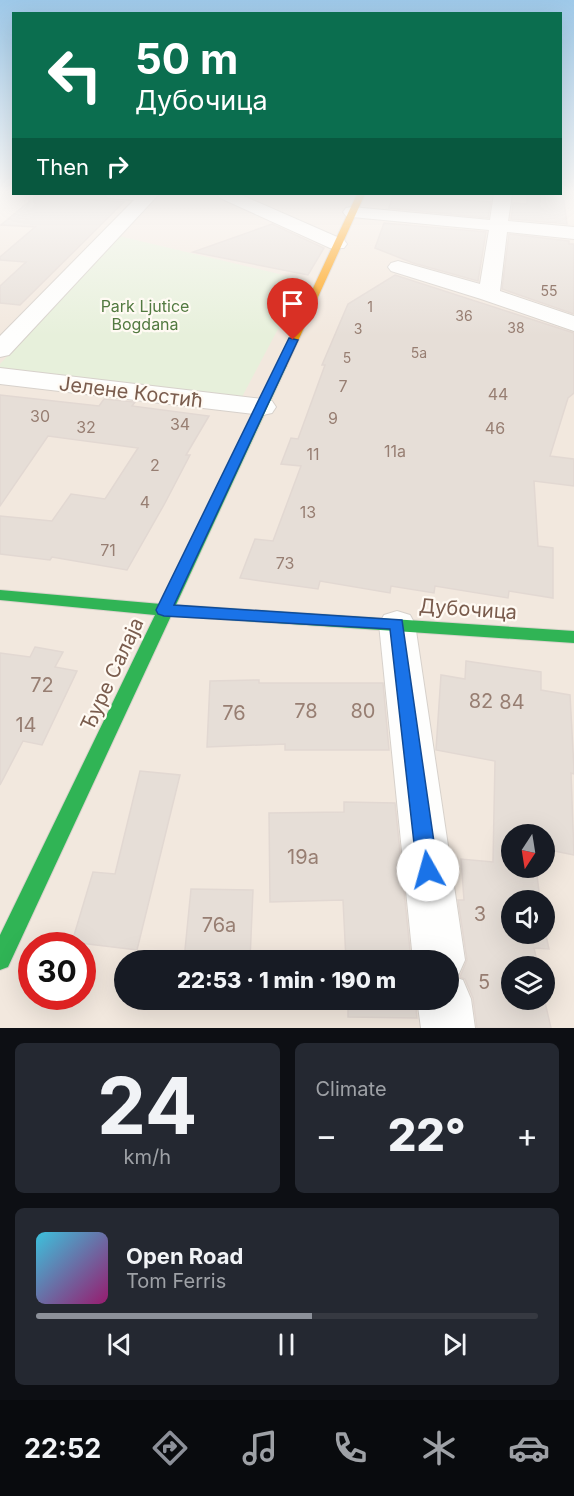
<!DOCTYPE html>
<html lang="en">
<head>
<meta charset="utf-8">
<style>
	body { margin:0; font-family:Inter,sans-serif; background:#242831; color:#f1f3f6; height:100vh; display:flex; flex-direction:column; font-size:22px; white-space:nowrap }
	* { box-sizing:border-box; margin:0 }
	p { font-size:20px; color:#9ea1a6 }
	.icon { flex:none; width:33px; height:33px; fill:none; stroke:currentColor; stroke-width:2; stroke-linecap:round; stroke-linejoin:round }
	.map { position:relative; height:1028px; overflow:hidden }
	.sheet { display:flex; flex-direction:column; gap:15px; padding:15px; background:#0d0f14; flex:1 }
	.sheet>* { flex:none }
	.guide { position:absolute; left:12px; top:12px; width:550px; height:183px; border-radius:0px; box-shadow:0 6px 24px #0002; background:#0b6e4f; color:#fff; overflow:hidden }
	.needle { width:39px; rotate:192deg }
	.controls { position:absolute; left:501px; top:824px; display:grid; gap:12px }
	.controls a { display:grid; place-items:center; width:54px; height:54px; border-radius:50%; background:#171b24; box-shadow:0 6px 24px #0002; font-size:30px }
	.speed { position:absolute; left:18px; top:932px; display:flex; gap:12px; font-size:30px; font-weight:700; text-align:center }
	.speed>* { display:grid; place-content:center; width:78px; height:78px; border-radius:50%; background:#171b24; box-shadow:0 6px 24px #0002; line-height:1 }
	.speed .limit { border:9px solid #d22; background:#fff; color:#111 }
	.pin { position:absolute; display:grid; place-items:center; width:51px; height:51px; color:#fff; margin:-62px -26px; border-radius:50% 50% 50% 0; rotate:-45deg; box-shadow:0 0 6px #0007 }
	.pin .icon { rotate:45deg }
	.me { position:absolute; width:66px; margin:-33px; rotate:353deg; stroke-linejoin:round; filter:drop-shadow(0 0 4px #0008) }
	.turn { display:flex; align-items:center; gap:21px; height:126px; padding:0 24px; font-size:27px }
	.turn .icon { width:78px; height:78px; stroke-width:2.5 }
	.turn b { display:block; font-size:42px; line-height:51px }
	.then { display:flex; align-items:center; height:57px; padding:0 24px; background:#0003; gap:12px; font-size:22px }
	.big { font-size:45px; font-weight:800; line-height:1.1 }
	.sheet .tile { flex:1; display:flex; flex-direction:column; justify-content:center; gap:9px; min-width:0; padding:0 21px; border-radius:9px; background:#242831 }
	.sheet .dial { align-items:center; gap:0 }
	.dial b { font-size:78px; line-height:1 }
	.song { display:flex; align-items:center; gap:18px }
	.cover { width:72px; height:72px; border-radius:9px; background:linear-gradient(135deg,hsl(190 70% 55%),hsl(320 70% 35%)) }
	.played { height:6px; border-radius:3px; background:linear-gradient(90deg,#8c9099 55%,#363941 55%) }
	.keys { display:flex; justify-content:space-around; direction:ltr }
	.heat { display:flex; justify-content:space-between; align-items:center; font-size:33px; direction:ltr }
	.sheet .tiles { flex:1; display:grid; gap:15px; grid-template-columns:1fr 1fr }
	.tile:last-child { grid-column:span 2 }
	.trip { position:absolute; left:114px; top:950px; width:345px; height:60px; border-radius:30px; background:#171b24; box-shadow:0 6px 24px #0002; font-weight:800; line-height:60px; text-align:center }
	.dock { display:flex; height:96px; justify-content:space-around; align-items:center; background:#090b0e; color:#9ea1a6 }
	.dock .icon { width:42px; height:42px }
	.dock .current { color:#8c9099 }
	.dock b { font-size:27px; color:#f1f3f6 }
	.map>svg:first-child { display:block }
</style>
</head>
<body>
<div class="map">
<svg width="574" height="1028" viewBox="0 0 574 1028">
	<rect width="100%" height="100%" fill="#f9f5f0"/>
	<path fill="#f2e8de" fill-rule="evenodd" d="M0,192H574V1028H0ZM512,834H544V867H512ZM512,900H544V933H512ZM32,945H82V996H32ZM124,960H448V999H124ZM512,966H544V999H512Z"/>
	<path fill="#e7f0db" d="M119,236L304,280L242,397L0,370V364Z"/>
	<g fill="#e6ded7" stroke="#e2d8d2" stroke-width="1.5">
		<path d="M527,194H563L567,224L511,219L513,203L527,204Z"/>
		<path d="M393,195L491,202L488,218L389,208Z"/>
		<path d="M36,196L124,202L20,305L0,303V286L26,262L0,260V257L35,227L1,225Z"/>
		<path d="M384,223L486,232L478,281L413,263L375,248Z"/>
		<path d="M272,224L324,248L308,275L193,252Z"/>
		<path d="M509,234L569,241V244H574V314L502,289Z"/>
		<path d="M395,275L574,333V393L568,398L550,456L574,459V486L534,481L538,546L553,548V598L509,591L508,598L435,586L434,593L391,586L390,593L320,581L318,589L240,578L255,539L273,541L301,466L281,464L291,438L298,439L325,365H322L348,304Z"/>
		<path d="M0,395L99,406L104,399L135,402L132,406L209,416L186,455H190L165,503L127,570L52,557L50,560L0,554V516L52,521L71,494L105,499L138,448L48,436L0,506Z"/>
		<path d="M35,647L63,652L55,667L77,671L42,745L23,741L0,785V653L30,657Z"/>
		<path d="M466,661L541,672V690L570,695L574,769V774L571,773L574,855L544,849V834H512V867H536L540,900H512V933H544V926L549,949L534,948L538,966H512V999L544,998L551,1028H477L473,998L465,979L460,977L467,960L458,900H464L461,859L493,862L495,761L436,750L441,675L465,679Z"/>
		<path d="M259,680V683H383L389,750H285V744L207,747L210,681Z"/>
		<path d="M140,771L180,775L137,950L72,942L93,872L115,874Z"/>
		<path d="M344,802L395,803L411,960H346L343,900L270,902L269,813L344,812Z"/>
		<path d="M191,889L253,890L250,960H184Z"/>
		<path d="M348,999H415L417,1018L348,1017Z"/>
	</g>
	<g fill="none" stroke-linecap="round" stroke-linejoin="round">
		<defs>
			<g id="street">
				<path d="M105,194H159L9,355L0,357V336L134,200L108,198Z"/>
				<path d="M217,194H239L344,240L347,244L344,248H330L220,198Z"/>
				<path d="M494,194H512L508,221L574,227V239L507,232L500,291L574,316V331L481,299L391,271L388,267L391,263L398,261L480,284L489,230L352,217L346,216L343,212L346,208L352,207L490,220Z"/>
				<path d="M0,368L263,399L272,401L276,407L272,413L263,415L0,384Z"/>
				<path d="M397,611L410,615L415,624L465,960L457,978L463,980L471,999L475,1028H421L417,999H448V960H413L379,624L384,615Z"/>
			</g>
			<path id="fast" d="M282,362L287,365L176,605L574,631V643L171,616L8,967L0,970V935L155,615L0,600V590L161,604L277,365Z"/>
			<path id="slow" d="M357,194H365L287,365L286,367H278L277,365Z"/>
		</defs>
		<use href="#street" stroke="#d7d1cb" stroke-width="2"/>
		<use href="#fast" stroke="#d9d2cb" stroke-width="2"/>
		<use href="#slow" stroke="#d9d2cb" stroke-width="2"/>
		<use href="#street" fill="#fefefd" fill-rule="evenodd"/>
		<use href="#fast" fill="#30b455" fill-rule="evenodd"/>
		<use href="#slow" fill="#ff9f0a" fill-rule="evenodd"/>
	</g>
	<linearGradient id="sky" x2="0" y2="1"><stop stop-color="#9ec9e9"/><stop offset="0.57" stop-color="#fcfaf8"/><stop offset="1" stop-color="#fcfaf8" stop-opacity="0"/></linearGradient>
	<rect width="574" height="336" fill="url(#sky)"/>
	<path fill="#1a73e8" stroke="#114b97" stroke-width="1.5" d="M289,338L298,340L174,605L402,620L438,870L435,877L428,880L421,877L417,870L390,629L164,616L158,614L156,610Z"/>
	<g text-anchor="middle" stroke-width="4.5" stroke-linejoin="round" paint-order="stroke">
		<g font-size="14" fill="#977e72">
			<text x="549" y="296">55</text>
			<text x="370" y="312">1</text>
			<text x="464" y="321">36</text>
			<text x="516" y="333">38</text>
			<text x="358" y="334">3</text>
			<text x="419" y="358">5a</text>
			<text x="347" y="363">5</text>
		</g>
		<g font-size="16" fill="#537a41" stroke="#fffaf3">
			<text x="145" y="312">Park Ljutice<tspan x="145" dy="18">Bogdana</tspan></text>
		</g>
		<g font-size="16" fill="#977e72">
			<text x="343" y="392">7</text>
			<text x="498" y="400">44</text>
			<text x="40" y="422">30</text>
			<text x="333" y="424">9</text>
			<text x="180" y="430">34</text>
			<text x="86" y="433">32</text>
			<text x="495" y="434">46</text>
			<text x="395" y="457">11a</text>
			<text x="313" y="460">11</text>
			<text x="155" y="471">2</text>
			<text x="145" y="508">4</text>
			<text x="308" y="518">13</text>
			<text x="108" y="556">71</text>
			<text x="285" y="569">73</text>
		</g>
		<g font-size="20" fill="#7a5c4d" stroke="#fffaf3">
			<text transform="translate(131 392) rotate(7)" y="7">Јелене Костић</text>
			<text transform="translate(468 609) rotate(4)" y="7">Дубочица</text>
			<text transform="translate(112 674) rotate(-65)" y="7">Ђуре Салаја</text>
		</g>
		<g font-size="20" fill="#977e72">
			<text x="42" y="692">72</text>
			<text x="481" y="708">82</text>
			<text x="512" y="709">84</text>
			<text x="306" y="718">78</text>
			<text x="363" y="718">80</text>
			<text x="234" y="720">76</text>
			<text x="26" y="732">14</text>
			<text x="303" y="864">19a</text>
			<text x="480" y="921">3</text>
			<text x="219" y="932">76a</text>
			<text x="484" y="989">5</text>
		</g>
	</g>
</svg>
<div class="controls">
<a><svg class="needle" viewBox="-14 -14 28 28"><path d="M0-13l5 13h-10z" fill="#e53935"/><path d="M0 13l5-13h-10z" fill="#9ea1a6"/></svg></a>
<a><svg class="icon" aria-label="sound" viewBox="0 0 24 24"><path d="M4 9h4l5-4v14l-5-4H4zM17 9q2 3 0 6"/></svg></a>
<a><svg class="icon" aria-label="layers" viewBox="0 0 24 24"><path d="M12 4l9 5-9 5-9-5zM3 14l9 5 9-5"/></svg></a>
</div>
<div class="speed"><div class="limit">30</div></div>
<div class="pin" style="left:293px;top:340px;background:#d93025"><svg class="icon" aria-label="arrive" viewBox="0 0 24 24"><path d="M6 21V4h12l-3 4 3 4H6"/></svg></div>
<svg class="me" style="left:428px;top:870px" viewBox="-20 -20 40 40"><circle r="19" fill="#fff"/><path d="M0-13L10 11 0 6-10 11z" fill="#1a73e8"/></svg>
<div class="trip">22:53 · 1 min · 190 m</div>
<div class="guide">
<div class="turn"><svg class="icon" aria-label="left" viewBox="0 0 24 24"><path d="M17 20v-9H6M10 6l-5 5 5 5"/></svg><div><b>50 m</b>Дубочица</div></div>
<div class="then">Then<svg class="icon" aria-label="right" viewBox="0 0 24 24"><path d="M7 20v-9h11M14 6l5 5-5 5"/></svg></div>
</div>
</div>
<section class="sheet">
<div class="tiles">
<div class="tile dial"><b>24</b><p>km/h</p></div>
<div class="tile"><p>Climate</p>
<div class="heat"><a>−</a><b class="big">22°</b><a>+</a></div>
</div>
<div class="tile">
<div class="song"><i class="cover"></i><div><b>Open Road</b><p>Tom Ferris</p></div></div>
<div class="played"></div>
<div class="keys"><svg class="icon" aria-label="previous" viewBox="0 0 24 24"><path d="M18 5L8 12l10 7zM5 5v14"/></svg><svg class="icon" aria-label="pause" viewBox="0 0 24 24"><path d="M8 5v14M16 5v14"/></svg><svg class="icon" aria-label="next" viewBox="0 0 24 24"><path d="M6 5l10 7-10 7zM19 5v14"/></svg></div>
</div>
</div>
</section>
<nav class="dock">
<b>22:52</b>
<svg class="icon current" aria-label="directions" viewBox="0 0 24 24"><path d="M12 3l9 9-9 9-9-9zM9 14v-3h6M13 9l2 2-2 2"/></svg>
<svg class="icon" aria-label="music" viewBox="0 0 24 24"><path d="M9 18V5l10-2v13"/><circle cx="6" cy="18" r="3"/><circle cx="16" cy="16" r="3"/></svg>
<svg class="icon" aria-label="phone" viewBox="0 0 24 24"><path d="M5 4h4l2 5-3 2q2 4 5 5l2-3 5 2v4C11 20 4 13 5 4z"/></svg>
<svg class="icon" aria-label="climate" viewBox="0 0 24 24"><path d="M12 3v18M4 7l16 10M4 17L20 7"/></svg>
<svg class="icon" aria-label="car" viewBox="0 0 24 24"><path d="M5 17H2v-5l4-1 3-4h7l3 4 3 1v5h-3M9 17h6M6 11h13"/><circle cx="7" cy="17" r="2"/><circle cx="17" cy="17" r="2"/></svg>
</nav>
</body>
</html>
